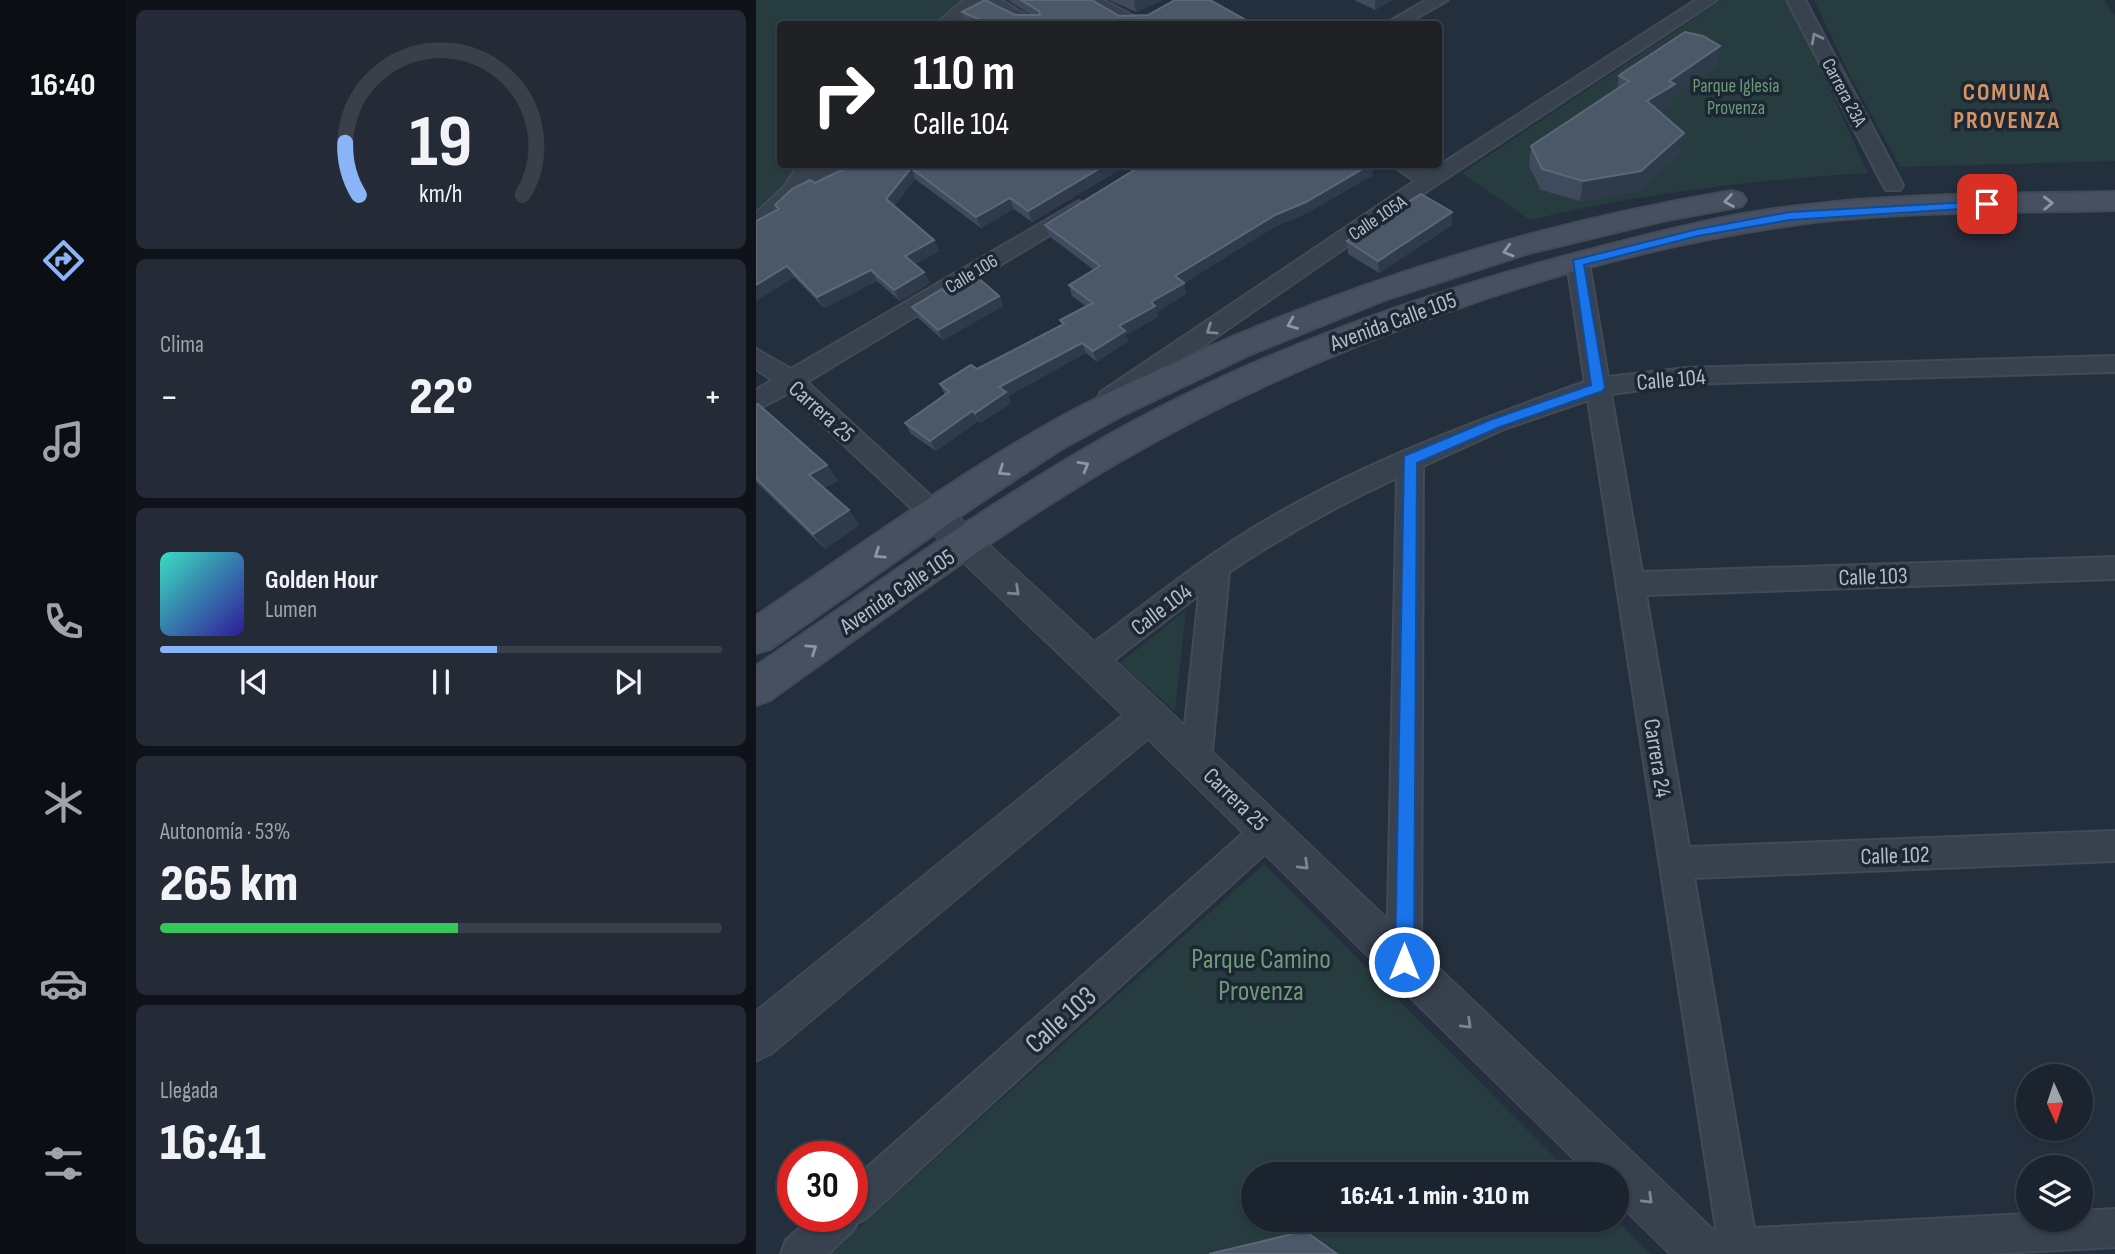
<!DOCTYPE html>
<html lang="es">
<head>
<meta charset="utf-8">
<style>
	body { margin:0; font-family:"Sofia Sans Condensed",sans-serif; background:#242b36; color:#f1f3f6; height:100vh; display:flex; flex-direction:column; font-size:26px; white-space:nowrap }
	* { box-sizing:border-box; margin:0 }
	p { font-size:23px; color:#a0a4aa }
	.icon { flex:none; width:38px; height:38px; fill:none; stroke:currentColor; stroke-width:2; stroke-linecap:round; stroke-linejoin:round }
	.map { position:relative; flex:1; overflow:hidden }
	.sheet { display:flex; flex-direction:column; gap:10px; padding:10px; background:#0f1319; width:630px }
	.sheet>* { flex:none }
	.top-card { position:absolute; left:21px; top:21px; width:665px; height:147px; border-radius:7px; box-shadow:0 2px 5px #0004,0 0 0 2px #39404a; background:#202124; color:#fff; overflow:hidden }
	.needle { width:46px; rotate:177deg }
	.buttons { position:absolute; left:1260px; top:1064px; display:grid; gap:14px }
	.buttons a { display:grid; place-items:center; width:77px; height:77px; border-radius:50%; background:#1b232e; box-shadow:0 2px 5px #0004,0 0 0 2px #39404a; font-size:35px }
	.speed { position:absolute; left:21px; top:1141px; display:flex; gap:14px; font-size:35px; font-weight:700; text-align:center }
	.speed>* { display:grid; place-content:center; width:91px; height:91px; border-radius:50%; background:#1b232e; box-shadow:0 2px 5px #0004,0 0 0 2px #39404a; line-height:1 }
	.speed .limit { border:10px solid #d22; background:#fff; color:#111 }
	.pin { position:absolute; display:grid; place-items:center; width:60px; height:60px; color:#fff; margin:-30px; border-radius:14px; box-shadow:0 4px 10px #0006 }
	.me { position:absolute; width:77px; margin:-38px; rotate:0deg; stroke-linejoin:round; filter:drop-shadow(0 0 5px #0008) }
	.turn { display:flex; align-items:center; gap:24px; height:147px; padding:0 21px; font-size:32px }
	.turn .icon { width:91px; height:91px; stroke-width:2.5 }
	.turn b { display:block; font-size:49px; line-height:60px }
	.big { font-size:52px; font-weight:800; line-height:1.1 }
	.sheet .card { flex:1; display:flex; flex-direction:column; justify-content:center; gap:10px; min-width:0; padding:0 24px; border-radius:10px; background:#242b36 }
	.sheet .dial { align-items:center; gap:0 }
	.dial svg { height:182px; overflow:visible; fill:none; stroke:#39404a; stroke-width:7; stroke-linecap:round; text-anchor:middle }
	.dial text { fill:#f1f3f6; stroke:none }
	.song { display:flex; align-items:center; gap:21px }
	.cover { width:84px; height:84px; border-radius:10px; background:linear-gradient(135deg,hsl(170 70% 55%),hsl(250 70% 35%)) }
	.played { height:7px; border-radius:4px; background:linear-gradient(90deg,#8ab4f8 60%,#39404a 60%) }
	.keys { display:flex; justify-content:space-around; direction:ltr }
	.heat { display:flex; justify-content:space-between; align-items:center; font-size:38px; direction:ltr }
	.charge { height:10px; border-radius:5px; background:linear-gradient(90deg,#34c759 53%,#39404a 0) }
	.trip { position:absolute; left:485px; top:1162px; width:388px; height:70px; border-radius:35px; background:#1b232e; box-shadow:0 2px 5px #0004,0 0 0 2px #39404a; font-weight:800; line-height:70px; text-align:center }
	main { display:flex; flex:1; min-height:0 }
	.tab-bar { display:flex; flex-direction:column; width:126px; justify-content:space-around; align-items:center; background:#0b0e12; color:#a0a4aa }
	.tab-bar .icon { width:49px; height:49px }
	.tab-bar .active { color:#8ab4f8 }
	.tab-bar b { font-size:32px; color:#f1f3f6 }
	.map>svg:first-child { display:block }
</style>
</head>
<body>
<main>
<nav class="tab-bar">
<b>16:40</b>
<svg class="icon active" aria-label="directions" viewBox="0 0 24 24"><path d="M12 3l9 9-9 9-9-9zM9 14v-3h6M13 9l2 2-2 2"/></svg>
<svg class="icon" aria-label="music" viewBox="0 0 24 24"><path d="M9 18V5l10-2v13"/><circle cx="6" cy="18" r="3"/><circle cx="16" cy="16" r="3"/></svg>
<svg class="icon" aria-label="phone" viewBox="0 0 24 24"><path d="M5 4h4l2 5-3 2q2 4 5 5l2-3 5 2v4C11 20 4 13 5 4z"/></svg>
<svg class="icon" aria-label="climate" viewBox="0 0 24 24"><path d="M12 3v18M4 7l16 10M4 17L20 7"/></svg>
<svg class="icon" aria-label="car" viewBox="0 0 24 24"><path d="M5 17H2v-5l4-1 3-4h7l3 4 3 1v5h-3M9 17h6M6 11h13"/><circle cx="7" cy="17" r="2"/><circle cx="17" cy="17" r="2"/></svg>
<svg class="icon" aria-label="filters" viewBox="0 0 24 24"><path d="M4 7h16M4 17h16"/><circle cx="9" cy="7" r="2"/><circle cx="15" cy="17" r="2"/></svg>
</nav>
<section class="sheet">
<div class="card dial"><svg viewBox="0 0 100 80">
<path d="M14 69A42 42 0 1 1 86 69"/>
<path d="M14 69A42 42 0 0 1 8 46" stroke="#8ab4f8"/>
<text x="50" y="56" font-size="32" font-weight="700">19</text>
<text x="50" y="72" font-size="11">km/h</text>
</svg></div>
<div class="card"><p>Clima</p>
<div class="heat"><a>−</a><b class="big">22°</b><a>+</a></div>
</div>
<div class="card">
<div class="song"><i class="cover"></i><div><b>Golden Hour</b><p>Lumen</p></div></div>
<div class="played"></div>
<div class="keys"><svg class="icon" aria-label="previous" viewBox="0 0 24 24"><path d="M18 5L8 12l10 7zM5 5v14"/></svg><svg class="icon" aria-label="pause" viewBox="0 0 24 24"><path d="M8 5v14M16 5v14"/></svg><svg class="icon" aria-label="next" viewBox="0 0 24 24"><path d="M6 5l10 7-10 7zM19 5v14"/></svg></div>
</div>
<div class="card"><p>Autonomía · 53%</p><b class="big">265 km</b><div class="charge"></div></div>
<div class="card"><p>Llegada</p><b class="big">16:41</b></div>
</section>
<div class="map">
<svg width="1359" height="1254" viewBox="0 0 1359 1254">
	<rect width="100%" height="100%" fill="#242f3e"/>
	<g fill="#263c3f">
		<path d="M0,0H211L181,24H24V164L47,165L37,180L0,215Z"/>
		<path d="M966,0H1033L1112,173C999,180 885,193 774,220L706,173Z"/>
		<path d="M1058,0H1348L1359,16V161L1144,167L1091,70Z"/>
		<path d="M430,610L419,711L364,663Z"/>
		<path d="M508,864L815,1174H497V1220H860L894,1254H73Z"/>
	</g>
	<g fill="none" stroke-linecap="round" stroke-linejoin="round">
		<defs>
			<g id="minor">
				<path d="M208,0H245L285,24H264L226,3L199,24H180Z"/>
				<path d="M324,0H347L393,24H371Z"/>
				<path d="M670,0H692L650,24H629Z"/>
				<path d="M940,0H961L680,185L363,404L354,407L345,404L342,398L345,392L659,181L635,164H660L673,172Z"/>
				<path d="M1031,0H1049L1147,185L1144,190H1130L1127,185Z"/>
				<path d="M43,164H63L58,172L74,164H101L43,196L8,230L0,232V213L28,187Z"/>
				<path d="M323,201L334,208L330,213L51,382L189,509L193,516L189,523L180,526L171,523L33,393L0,410V390L16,380L0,369V349L35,369Z"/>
				<path d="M822,256L830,258L833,263L852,377L930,368L1359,356V372L930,384L855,394L886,572L1359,557V579L890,595L933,847L1359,831V861L938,878L998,1228L1272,1214V1220H1325V1211L1359,1209V1247L1228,1254H964L832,400L748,429L667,466L665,962L660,974L648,979L636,974L631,962L641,478C581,505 527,536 473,572L455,762L451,772L440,776L429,772L425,762L443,595L345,670L335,673L325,670L321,661L325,652C385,608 443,560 507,522C608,462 719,421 829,382L811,263L814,258Z"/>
				<path d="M512,816L523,821L528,831L523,841L109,1219L101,1223L98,1229L72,1254H25L30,1240L57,1216H96V1181L501,821Z"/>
			</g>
			<path id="tertiary" d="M180,503L192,507L406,704L965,1237L972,1254H914L861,1202V1174H833L392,739L15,1054L0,1061V1011L367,715L168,525L164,516L168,507Z"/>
			<g id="secondary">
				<path d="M976,191L986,194L990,200L986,206L906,221L773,253L631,299L495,354L367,415L305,449L195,522L14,649L0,653V616C98,550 195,479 298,421C342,396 389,376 435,355C608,278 788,222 976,191Z"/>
				<path d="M1359,192V210C1249,213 1138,210 1029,226C808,258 559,348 366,460C243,531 130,618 14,700L0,705V666C112,590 221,511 339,443C492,355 662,294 833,250C899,233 966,215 1035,207C1142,193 1251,194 1359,192Z"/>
			</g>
		</defs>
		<use href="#minor" stroke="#414a57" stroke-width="4"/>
		<use href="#tertiary" stroke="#414a57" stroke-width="3"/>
		<use href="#secondary" stroke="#414a57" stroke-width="4"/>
		<use href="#minor" fill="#38414e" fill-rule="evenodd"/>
		<use href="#tertiary" fill="#38414e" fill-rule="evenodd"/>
		<use href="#secondary" fill="#465061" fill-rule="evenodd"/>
	</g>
	<g fill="#3f4b5c">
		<path d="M252,0H336L363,16L497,24H213L210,23L206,12L259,15H275Z"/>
		<path d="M353,0H407L380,12Z"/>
		<path d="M598,0H636L619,10Z"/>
		<path d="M964,46L959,67L916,97L915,104L903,111L924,153L882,191L824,201L785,190L773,166L775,146L861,89L863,76Z"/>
		<path d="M98,164H373L276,222L258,209L225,228L159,179L138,206L178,240L183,251L159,264L174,283L144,301L121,281L68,308L38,277L0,301L22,210L19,205L59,183Z"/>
		<path d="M617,175L551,213L520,226L428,283L430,294L401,312L402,317L370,335L372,341L341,362L330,353L252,396L255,403L224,423L222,421L180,451L155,434L149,423L189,395L184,384L221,369L306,324L304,320L331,307L316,296L313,285L338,270L293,236L289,225Z"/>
		<path d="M696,212V225L623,273L592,254L591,241Z"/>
		<path d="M191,294L243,296L247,306L187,340L161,317L156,307Z"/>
		<path d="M0,405L71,465L82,481L68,488L93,510L103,525L69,549L0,482Z"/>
	</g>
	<g fill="#2f3b4b">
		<path d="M380,0H407L380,12L378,1Z"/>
		<path d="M619,0H636L619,10Z"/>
		<path d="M964,46L959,67L916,97L915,104L888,121L891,101L913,81Z"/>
		<path d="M928,133L924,153L882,191L824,201L827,181Z"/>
		<path d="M351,164H373L276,222L272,211Z"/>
		<path d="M615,164H616L617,175L551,213L520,226L428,283L430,294L401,312L402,317L370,335L372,341L341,362L337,351L363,326L395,302L419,276L519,215Z"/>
		<path d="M155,168L159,179L135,210L130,199Z"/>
		<path d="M254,198L258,209L225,228L220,217Z"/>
		<path d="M696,212V225L623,273L622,261Z"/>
		<path d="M178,240L183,251L155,266L149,256Z"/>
		<path d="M31,266L38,277L0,301V285Z"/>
		<path d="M115,270L121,281L68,308L61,297Z"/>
		<path d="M168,272L174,283L144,301L138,290Z"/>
		<path d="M243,296L247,306L187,340L182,330Z"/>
		<path d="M326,343L330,353L252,396L255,403L224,423L219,413L243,387Z"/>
		<path d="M216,411L222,421L180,451L174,441Z"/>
		<path d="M71,465L82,481L64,490L53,475Z"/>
		<path d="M93,510L103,525L69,549L57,534Z"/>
	</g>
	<g fill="#4b5868" stroke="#5c6777" stroke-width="2">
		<path d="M229,0L259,15H284L283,11L265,0H336L363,16L392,15L419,0H454L497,24H234L206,12Z"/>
		<path d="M505,21L511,24H499Z"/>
		<path d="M929,32L947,36L964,46L913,81L919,84L891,101L928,133L885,171L827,181L786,169L775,146L873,81L863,76L865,74Z"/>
		<path d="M98,164H351L272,211L254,198L220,217L155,168L130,199L178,240L149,256L168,272L138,290L115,270L61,297L31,266L0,285V221L23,209L19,205L36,189L54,180L59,183Z"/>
		<path d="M388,164H615L550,202L519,215L419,276L428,283L395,302L399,306L363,326L369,331L337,351L326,343L243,387L250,392L219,413L216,411L174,441L149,423L193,392L184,384L215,365L221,369L308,324L304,320L337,303L313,285L344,266L289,225Z"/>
		<path d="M665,194L696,212L622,261L591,241Z"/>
		<path d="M221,277L243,296L182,330L156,307L186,289L191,294Z"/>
		<path d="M2,404L71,465L53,475L93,510L57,534L0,478V405Z"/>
		<path d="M549,1231L581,1254H453Z"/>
	</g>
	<defs><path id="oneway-chevron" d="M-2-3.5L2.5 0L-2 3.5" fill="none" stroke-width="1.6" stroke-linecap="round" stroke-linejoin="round" transform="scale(1.75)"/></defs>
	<g stroke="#7c8592">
		<use href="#oneway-chevron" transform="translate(1060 38) rotate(-118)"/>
		<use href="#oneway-chevron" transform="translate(455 330) rotate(146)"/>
		<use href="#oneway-chevron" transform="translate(259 591) rotate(43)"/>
		<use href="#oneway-chevron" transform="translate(548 865) rotate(44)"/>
		<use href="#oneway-chevron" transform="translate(711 1024) rotate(44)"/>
		<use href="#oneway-chevron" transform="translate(892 1199) rotate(44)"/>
	</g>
	<g stroke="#8e96a5">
		<use href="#oneway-chevron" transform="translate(973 201) rotate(171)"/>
		<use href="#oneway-chevron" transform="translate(1292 203) rotate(-2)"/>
		<use href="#oneway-chevron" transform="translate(752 251) rotate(164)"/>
		<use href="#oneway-chevron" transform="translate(536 324) rotate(158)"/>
		<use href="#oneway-chevron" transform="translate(328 466) rotate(-30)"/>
		<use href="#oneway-chevron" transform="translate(247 471) rotate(146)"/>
		<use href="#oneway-chevron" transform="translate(123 554) rotate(146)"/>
		<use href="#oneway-chevron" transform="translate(56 649) rotate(-34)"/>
	</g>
	<path fill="#1a73e8" stroke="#114b97" stroke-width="2" d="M1231,201L1235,202V207L1034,220L942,236L828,265L849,387L847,391L744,427L661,463L658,962L655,969L648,972L641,969L639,962L648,456L734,420L835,385L817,260L942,229L1034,212Z"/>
	<g text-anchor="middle" stroke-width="7" stroke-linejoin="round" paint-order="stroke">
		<g font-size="19" fill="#6b9a76" stroke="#1d2633">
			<text x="980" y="92">Parque Iglesia<tspan x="980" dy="22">Provenza</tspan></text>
		</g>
		<g font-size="19" fill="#b4bcc9" stroke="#1d2633">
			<text transform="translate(1089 92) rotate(62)" y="7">Carrera 23A</text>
			<text transform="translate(621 217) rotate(-34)" y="7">Calle 105A</text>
			<text transform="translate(215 273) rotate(-31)" y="7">Calle 106</text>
		</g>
		<g font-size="23" fill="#b4bcc9" stroke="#1d2633">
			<text transform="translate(637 321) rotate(-20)" y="8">Avenida Calle 105</text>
			<text transform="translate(915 379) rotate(-5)" y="8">Calle 104</text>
			<text transform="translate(66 411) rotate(42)" y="8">Carrera 25</text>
			<text transform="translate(1117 576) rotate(-2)" y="8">Calle 103</text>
			<text transform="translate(141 591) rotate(-34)" y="8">Avenida Calle 105</text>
			<text transform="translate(405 609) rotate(-37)" y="8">Calle 104</text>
			<text transform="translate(902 758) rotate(81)" y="8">Carrera 24</text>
			<text transform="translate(480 799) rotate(44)" y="8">Carrera 25</text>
			<text transform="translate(1139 855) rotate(-2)" y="8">Calle 102</text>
		</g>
		<g font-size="24" font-weight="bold" letter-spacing="2" fill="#d59563" stroke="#1d2633">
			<text x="1251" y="100">COMUNA<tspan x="1251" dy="28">PROVENZA</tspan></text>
		</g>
		<g font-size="28" fill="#6b9a76" stroke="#1d2633">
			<text x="505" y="968">Parque Camino<tspan x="505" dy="32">Provenza</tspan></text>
		</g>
		<g font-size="28" fill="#b4bcc9" stroke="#1d2633">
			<text transform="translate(304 1019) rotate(-42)" y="10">Calle 103</text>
		</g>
	</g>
</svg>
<div class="buttons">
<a><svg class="needle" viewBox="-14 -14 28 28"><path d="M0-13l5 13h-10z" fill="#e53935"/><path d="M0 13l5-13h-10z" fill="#a0a4aa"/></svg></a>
<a><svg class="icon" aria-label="layers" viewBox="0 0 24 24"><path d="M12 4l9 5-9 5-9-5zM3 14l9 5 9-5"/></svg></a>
</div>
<div class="speed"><div class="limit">30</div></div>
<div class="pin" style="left:1231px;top:204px;background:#d93025"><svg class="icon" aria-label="arrive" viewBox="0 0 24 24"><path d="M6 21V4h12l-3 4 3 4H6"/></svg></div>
<svg class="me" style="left:648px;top:962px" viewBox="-20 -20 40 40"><circle r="17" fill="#1a73e8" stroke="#fff" stroke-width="3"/><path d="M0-11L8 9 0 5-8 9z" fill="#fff"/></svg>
<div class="trip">16:41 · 1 min · 310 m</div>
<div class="top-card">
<div class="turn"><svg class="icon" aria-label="right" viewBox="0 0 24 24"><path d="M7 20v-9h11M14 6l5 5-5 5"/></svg><div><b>110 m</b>Calle 104</div></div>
</div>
</div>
</main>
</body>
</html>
